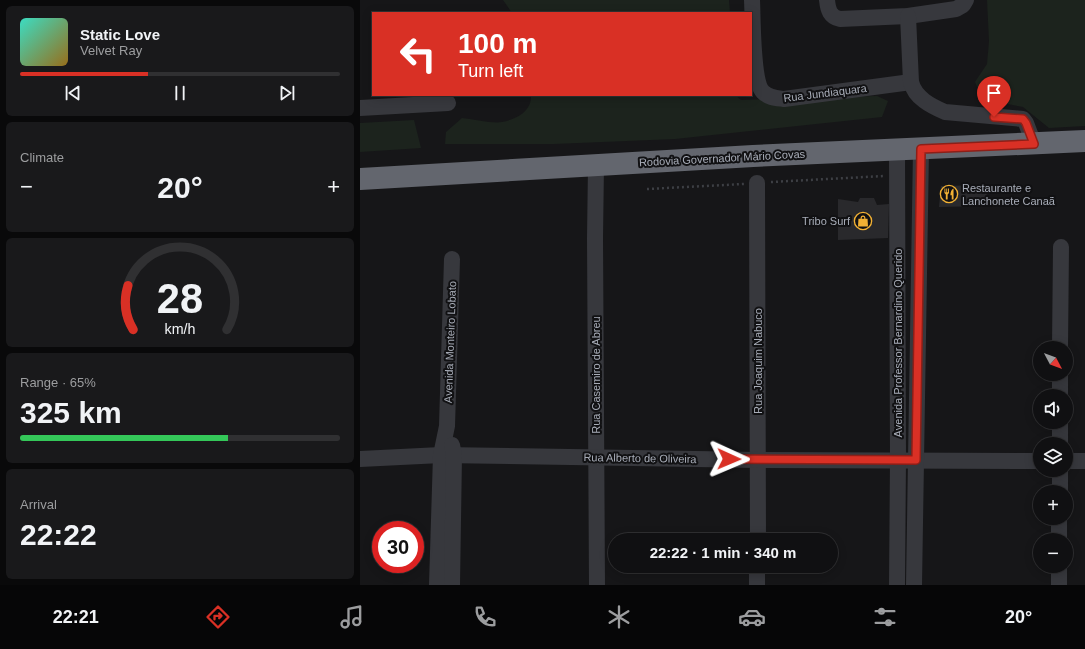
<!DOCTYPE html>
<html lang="en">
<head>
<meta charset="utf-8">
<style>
	body { margin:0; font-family:Arial,sans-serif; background:#19191b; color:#f1f3f6; height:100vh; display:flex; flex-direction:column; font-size:15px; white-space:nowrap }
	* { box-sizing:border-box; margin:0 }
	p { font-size:13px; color:#9c9d9f }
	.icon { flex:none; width:22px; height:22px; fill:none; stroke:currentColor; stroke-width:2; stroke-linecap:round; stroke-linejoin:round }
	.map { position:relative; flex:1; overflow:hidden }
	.details { display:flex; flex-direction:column; gap:6px; padding:6px; background:#09090a; width:360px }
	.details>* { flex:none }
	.banner { position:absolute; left:12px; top:12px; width:380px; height:84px; border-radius:0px; box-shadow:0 2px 10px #0003,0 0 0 1px #303032; background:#d93025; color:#fff; overflow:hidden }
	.needle { width:26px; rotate:131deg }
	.buttons { position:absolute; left:673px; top:341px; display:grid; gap:8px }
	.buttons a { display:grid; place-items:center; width:40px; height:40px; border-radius:50%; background:#101012; box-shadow:0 2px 10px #0003,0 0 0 1px #303032; font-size:20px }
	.speed { position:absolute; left:12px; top:521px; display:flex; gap:8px; font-size:20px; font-weight:700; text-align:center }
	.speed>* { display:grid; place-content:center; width:52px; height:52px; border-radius:50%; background:#101012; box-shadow:0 2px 10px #0003,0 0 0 1px #303032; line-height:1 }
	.speed .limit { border:6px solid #d22; background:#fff; color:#111 }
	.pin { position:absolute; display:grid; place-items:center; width:34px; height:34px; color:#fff; margin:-41px -17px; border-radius:50% 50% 50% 0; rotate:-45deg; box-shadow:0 0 4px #0007 }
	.pin .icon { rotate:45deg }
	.me { position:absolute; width:44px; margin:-22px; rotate:91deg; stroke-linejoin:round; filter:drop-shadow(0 0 3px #0008) }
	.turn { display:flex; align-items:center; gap:14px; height:84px; padding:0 20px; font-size:18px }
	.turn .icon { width:52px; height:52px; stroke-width:2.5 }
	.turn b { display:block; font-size:28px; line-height:34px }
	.big { font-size:30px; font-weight:700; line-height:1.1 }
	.details .tile { flex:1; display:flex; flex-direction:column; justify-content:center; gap:6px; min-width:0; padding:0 14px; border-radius:6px; background:#19191b }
	.details .dial { align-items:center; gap:0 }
	.dial svg { height:104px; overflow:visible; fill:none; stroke:#303032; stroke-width:7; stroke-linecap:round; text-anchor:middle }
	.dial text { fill:#f1f3f6; stroke:none }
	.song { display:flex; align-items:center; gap:12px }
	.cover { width:48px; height:48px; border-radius:6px; background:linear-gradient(135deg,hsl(170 70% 55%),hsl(40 70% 35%)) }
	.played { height:4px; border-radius:2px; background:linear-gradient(90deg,#d93025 40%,#303032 40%) }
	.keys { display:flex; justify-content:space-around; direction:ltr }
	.heat { display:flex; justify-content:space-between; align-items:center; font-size:22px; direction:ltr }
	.charge { height:6px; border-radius:3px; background:linear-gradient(90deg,#34c759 65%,#303032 0) }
	.trip { position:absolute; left:248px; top:533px; width:230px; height:40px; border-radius:20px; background:#101012; box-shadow:0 2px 10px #0003,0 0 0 1px #303032; font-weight:700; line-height:40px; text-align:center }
	.tabs { display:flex; height:64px; justify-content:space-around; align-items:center; background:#060607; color:#9c9d9f }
	.tabs .icon { width:28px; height:28px }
	.tabs .selected { color:#d93025 }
	.tabs b { font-size:18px; color:#f1f3f6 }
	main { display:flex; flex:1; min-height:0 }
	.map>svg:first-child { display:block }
</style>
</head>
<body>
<main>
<section class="details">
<div class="tile">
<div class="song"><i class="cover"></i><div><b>Static Love</b><p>Velvet Ray</p></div></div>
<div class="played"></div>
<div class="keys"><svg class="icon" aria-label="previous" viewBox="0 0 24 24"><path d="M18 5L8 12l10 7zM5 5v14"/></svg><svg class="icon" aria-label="pause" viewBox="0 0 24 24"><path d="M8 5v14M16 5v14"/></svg><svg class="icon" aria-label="next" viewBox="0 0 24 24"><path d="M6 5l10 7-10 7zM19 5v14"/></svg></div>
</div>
<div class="tile"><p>Climate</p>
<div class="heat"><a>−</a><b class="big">20°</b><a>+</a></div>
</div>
<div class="tile dial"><svg viewBox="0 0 100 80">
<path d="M14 69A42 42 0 1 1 86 69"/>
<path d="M14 69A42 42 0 0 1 10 35" stroke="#d93025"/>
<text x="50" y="56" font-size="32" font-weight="700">28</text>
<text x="50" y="72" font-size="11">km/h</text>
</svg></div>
<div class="tile"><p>Range · 65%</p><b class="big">325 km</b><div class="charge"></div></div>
<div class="tile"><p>Arrival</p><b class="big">22:22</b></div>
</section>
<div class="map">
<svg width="725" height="585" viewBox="0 0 725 585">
	<rect width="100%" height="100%" fill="#161618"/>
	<g fill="#1c231d">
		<path d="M143,0H369L370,13H152Z"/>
		<path d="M627,0H725V126L689,128L663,107L622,99L615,82L627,64L629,41Z"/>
		<path d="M171,95H375L381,100L517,96L528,101L522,117L315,139L194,144H85L86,132L102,118C112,119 134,124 142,122C157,119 172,111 171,95Z"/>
		<path d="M54,120L61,148L0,152V123Z"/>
	</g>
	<g fill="#29292c">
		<path d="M627,185L626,206L579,207L581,186Z"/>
		<path d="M500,198H514L517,205L529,204L528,238L478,240V199L498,202Z"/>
	</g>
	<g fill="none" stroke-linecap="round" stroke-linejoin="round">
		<g stroke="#3d3f44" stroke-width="2.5" stroke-dasharray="2 3" stroke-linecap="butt">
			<path d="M411,182L524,176"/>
			<path d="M287,189L384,184"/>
		</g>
		<g stroke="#37383d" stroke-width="16">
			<path d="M392,0C393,18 392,81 403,92C409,98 416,98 424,99L551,82"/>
			<path d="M467,0C468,10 470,17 480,19L548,16L596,9L603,5L606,0"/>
			<path d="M548,16L551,82C555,98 571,106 585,112L663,119L666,123L674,144"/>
			<path d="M0,108L88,103"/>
			<path d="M236,165L235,238L237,585"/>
			<path d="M397,183L398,540"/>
			<path d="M700,348L701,247"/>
			<path d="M700,396V374"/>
			<path d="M700,444V422"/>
			<path d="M0,459L81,455L398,460L680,461"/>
			<path d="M706,461H725"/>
			<path d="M700,492V470"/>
			<path d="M699,540V518"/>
			<path d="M77,585L81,455L87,426L92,259"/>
			<path d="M92,585L94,455L92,445"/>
			<path d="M397,585V566"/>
			<path d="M537,585L538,459L537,150"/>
			<path d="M554,585L561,149"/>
			<path d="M699,585V566"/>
		</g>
		<path stroke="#63666e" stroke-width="22" d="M0,179L393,156L725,141"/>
	</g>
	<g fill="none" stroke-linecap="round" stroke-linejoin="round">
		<defs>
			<path id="route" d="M369,459L556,460L561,149L674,144L666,123L663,119L634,117"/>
		</defs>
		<use href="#route" stroke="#8d1f18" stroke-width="10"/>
		<use href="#route" stroke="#d93025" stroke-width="7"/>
	</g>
	<defs>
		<symbol id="restaurant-ring" viewBox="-11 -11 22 22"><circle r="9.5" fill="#111113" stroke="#f2b134" stroke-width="1.5"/><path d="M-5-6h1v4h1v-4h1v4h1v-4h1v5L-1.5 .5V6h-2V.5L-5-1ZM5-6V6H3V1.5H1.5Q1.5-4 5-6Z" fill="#f2b134"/></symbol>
		<symbol id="shop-ring" viewBox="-11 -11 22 22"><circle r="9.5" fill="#111113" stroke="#f2b134" stroke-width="1.5"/><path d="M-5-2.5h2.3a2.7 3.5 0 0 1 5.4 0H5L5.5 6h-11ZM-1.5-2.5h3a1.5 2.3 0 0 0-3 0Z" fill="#f2b134"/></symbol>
	</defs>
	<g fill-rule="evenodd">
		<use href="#restaurant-ring" x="579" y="184" width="20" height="20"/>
		<use href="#shop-ring" x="493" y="211" width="20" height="20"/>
	</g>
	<g text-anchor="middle" stroke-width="4" stroke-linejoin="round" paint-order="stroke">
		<g font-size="11" fill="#a8adb8" stroke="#111113">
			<text transform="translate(465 93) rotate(-7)" y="4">Rua Jundiaquara</text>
			<text transform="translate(362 158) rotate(-3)" y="4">Rodovia Governador Mário Covas</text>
			<text transform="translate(90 342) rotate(-88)" y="4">Avenida Monteiro Lobato</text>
			<text transform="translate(538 343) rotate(-90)" y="4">Avenida Professor Bernardino Querido</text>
			<text transform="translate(398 361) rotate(-90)" y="4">Rua Joaquim Nabuco</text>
			<text transform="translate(236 375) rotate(-90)" y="4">Rua Casemiro de Abreu</text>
			<text transform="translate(280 458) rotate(1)" y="4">Rua Alberto de Oliveira</text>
		</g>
		<g font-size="11" fill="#a8adb8" stroke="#111113" text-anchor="start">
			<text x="602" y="192">Restaurante e<tspan x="602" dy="13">Lanchonete Canaã</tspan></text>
			<text x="490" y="225" text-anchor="end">Tribo Surf</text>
		</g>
	</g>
</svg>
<div class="buttons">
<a><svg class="needle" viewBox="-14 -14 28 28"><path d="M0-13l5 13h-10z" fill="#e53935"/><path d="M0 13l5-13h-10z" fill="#9c9d9f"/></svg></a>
<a><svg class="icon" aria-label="sound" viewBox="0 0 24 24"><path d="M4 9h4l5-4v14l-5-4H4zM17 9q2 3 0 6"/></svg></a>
<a><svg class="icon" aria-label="layers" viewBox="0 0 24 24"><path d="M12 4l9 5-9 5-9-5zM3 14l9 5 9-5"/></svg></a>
<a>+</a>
<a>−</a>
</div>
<div class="speed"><div class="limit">30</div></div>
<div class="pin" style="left:634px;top:117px;background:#d93025"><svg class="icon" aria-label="arrive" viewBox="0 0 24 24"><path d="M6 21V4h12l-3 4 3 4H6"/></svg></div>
<svg class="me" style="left:369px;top:459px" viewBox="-20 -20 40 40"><path d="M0-17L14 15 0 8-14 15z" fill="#d93025" stroke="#fff" stroke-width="4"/></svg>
<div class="trip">22:22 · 1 min · 340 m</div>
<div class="banner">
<div class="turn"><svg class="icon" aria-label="left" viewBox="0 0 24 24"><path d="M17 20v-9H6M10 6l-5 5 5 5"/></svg><div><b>100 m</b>Turn left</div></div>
</div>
</div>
</main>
<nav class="tabs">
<b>22:21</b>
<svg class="icon selected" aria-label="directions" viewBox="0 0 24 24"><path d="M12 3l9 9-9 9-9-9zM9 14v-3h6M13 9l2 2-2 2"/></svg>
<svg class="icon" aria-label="music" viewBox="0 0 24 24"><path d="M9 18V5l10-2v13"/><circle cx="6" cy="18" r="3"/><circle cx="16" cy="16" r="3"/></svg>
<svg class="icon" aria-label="phone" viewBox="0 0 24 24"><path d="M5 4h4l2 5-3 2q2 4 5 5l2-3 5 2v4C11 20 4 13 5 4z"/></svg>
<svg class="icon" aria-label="climate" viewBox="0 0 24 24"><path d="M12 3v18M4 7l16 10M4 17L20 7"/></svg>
<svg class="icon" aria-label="car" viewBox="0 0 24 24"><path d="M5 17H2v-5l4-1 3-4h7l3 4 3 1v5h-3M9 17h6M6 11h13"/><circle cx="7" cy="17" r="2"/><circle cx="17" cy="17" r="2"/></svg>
<svg class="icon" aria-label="filters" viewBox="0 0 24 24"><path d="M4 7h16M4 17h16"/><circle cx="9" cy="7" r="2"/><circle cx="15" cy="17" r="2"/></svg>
<b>20°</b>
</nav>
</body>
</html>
